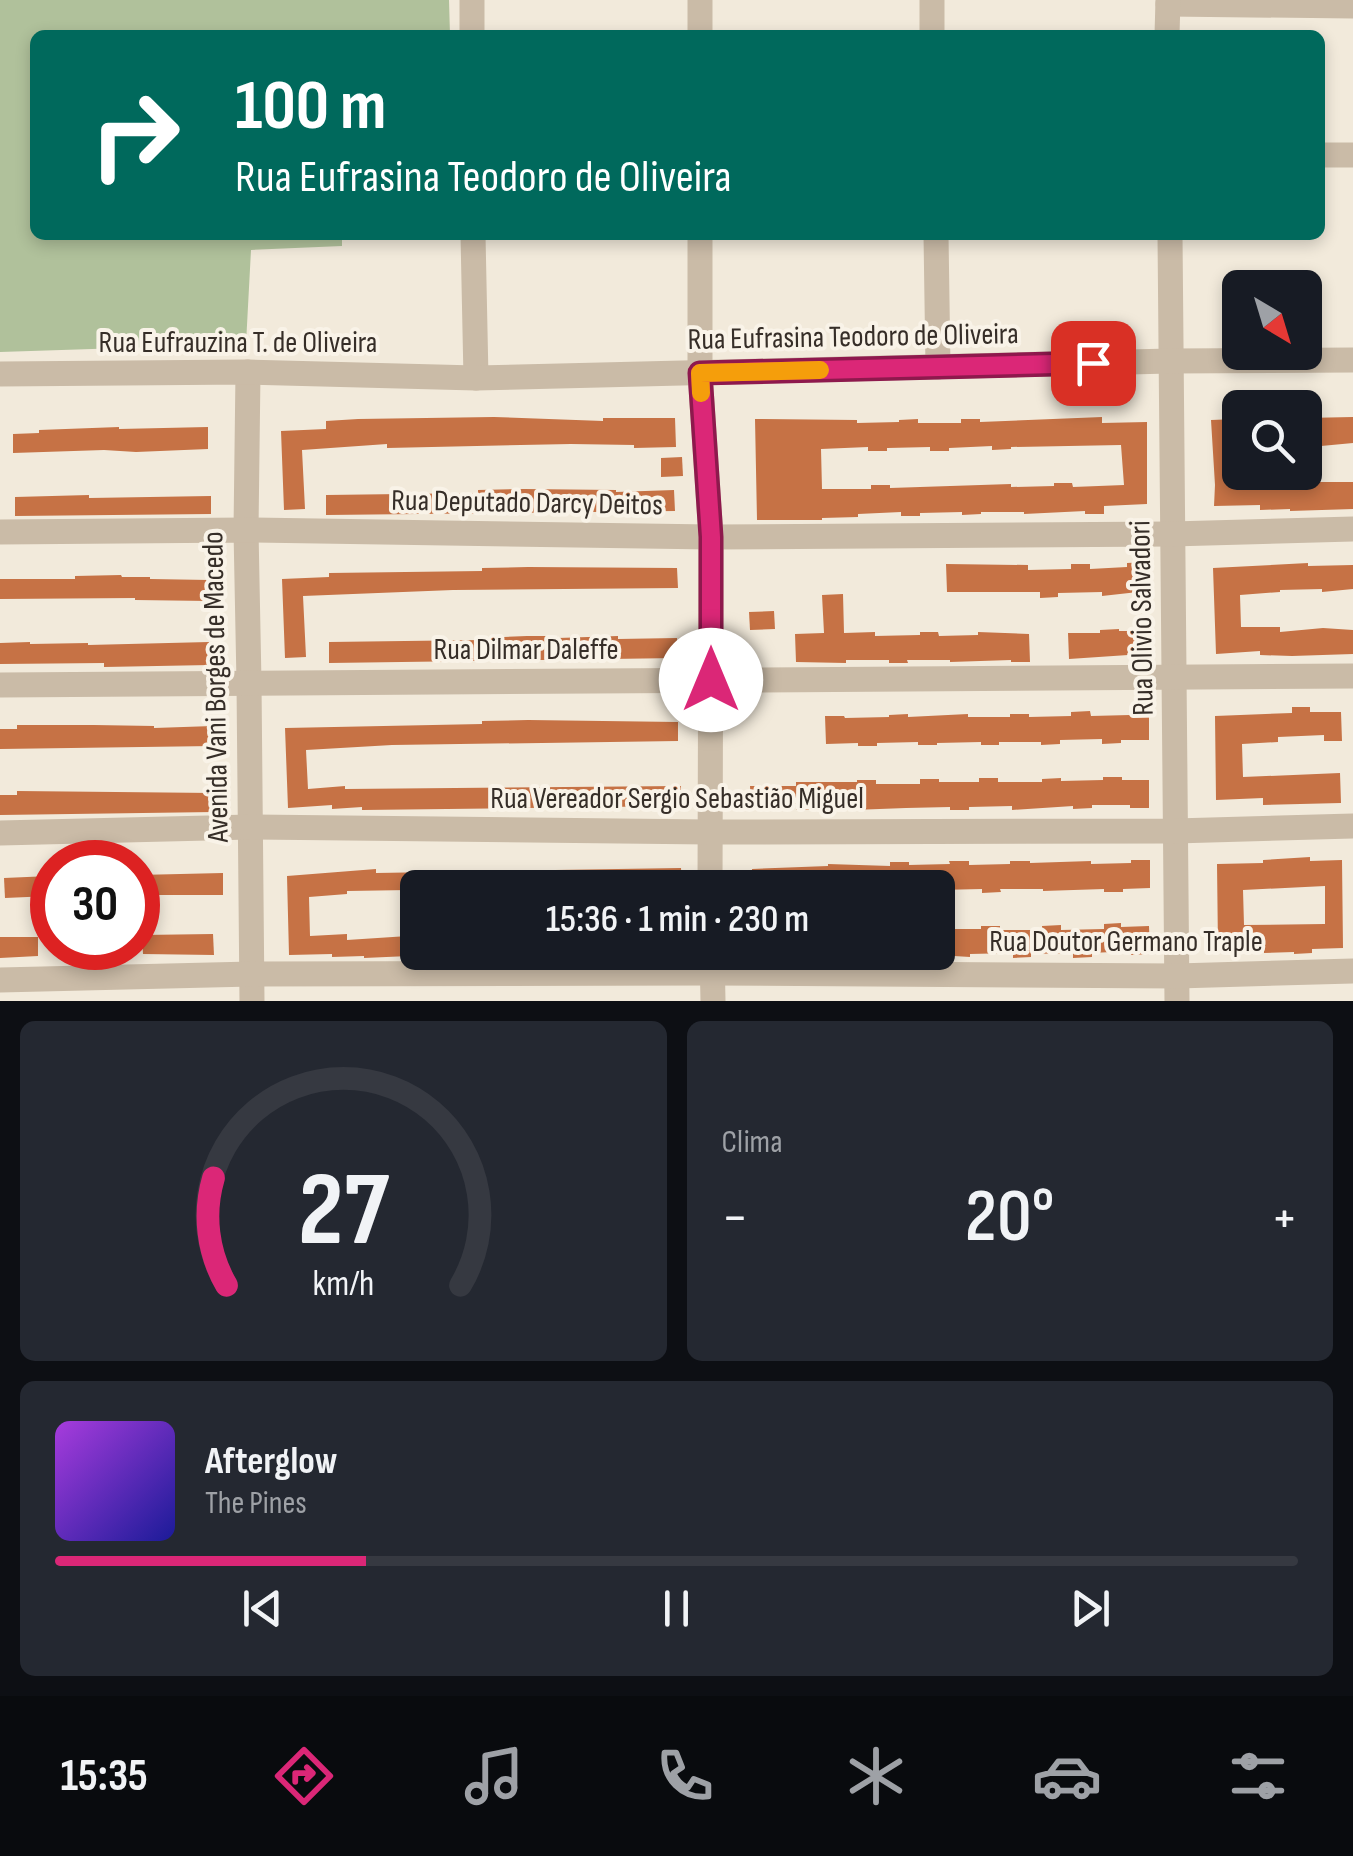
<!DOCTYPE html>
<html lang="pt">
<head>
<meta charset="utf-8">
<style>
	body { margin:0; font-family:"Sofia Sans Condensed",sans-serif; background:#242831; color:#f1f3f6; height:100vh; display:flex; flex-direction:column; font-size:38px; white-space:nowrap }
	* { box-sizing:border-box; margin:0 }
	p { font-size:32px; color:#9ea1a6 }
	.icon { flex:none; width:55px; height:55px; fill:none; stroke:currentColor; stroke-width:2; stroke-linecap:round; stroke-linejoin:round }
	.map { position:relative; height:1001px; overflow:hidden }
	.side { display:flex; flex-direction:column; gap:20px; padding:20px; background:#0d0f14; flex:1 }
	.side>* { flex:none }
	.hud { position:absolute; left:30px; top:30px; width:1295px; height:210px; border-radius:15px; box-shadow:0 5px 15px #0003; background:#00695c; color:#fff; overflow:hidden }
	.needle { width:65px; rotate:142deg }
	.fabs { position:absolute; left:1222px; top:270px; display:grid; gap:20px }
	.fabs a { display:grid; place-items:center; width:100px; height:100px; border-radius:15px; background:#171b24; box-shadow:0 5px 15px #0003; font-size:50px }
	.speed { position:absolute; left:30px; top:840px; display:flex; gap:20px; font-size:50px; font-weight:700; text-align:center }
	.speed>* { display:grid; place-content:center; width:130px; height:130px; border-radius:50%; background:#171b24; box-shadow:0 5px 15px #0003; line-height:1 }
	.speed .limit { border:15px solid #d22; background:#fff; color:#111 }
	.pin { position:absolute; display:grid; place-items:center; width:85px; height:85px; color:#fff; margin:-42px; border-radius:20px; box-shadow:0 5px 15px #0006 }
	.me { position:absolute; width:110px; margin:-55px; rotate:0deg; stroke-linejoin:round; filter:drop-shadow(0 0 8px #0008) }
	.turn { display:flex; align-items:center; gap:35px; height:210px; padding:0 40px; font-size:45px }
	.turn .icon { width:130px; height:130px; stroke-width:2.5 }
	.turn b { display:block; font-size:70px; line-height:85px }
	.big { font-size:75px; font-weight:600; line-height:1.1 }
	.side .tile { flex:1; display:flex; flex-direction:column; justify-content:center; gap:15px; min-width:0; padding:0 35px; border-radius:15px; background:#242831 }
	.side .dial { align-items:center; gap:0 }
	.dial svg { height:260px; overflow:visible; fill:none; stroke:#363941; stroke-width:7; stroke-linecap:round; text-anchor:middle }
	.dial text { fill:#f1f3f6; stroke:none }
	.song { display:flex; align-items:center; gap:30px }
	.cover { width:120px; height:120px; border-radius:15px; background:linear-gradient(135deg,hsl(280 70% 55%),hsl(240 70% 35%)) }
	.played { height:10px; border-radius:5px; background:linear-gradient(90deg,#db2777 25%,#363941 25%) }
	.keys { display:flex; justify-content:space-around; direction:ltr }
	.heat { display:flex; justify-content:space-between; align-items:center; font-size:55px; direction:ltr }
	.side .tiles { flex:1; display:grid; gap:20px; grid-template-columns:1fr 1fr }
	.tile:last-child { grid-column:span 2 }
	.trip { position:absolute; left:400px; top:870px; width:555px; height:100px; border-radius:15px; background:#171b24; box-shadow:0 5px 15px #0003; font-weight:600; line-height:100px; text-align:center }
	.tabs { display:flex; height:160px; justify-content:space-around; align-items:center; background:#090b0e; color:#9ea1a6 }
	.tabs .icon { width:70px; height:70px }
	.tabs .active { color:#db2777 }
	.tabs b { font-size:45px; color:#f1f3f6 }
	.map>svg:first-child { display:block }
</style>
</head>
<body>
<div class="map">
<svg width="1353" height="1001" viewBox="0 0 1353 1001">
	<rect width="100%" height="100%" fill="#f2eadb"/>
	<path fill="#b0c19b" d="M0,0H449L450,35H35V235H342V246L251,250L246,344L0,352Z"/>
	<g fill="#c67245" fill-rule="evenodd">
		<path d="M494,417L603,421V418H675L676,447L634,448V445L571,444L387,448V444L302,450L305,509L284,510L281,431L326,429V421L358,419Z"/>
		<path d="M1102,417V423L1147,422V504L1104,506V514H1085V511L1024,514V512H981V514L962,515V512L920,513V516H901V512L858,514V517L822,518V520H757L755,419L857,420V423L899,422V420L918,419V423H961V419H980V422ZM1121,445L1124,485L1073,487L1072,483H1054V486L1011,487V484L890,488V485H871V489H822L821,449L868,447V451H887V448L930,447V451H949V448L992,446V450L1011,449V447Z"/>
		<path d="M1353,417V443L1321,446V443H1305V418Z"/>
		<path d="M1237,419L1241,482H1353V509L1290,511V509L1260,510V505L1214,506L1215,485L1211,420Z"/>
		<path d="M119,427V429L208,427V449L136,452L104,450L13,453V434L39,433V430Z"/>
		<path d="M682,457L683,476L661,477V458Z"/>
		<path d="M524,489L616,490V492L674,490L675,511L326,515V495L478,493V490Z"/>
		<path d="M89,495V498L211,496V514L15,516V497Z"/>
		<path d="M1145,562L1147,591L1102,596V592L1058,593V597L1040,598V592H947L946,564L1028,565V570L1071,569V564H1090V569L1127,567V563Z"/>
		<path d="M1308,563V566L1353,565V589L1322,592V589L1280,590V592L1240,595L1241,627H1280V632L1323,628L1353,630V654L1292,656L1260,655V651L1216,654L1213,568Z"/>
		<path d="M528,567L677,568L678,588L453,590L303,596L306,657L285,658L282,579L329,577V573L482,571V568Z"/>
		<path d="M121,575L122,577H150V579L209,580L210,601L135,600V598L0,599V579H75V576Z"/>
		<path d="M843,594L844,633L875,632V636L920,635V632H938L939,636L978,635V632L1029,634L1030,662H1011V660L950,662V660H907L908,663H889V660H846V663L796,662L795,634L824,633L822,595Z"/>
		<path d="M774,611L775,629L750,630L749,612Z"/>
		<path d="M1119,629V631H1146V659H1128V655L1069,659L1068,633H1100V630Z"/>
		<path d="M527,636H558V638L618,636V639L677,638V658L329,663V642L481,640V638Z"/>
		<path d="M30,642V644L88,643V645L209,642L210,665L104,667V663L0,664V643Z"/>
		<path d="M1292,707H1310V712H1341L1342,741H1324V735L1278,737V742L1242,744L1243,777L1340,773L1341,803L1263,805V798L1216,800L1215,716L1292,713Z"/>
		<path d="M1090,711L1091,716L1130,715V712H1149V740H1121V743L1102,744V739L1060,740V744L1041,745V742H999V745H981V742L937,743V745H918V742L877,743V746H858V743L826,744L825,716H844L845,718L889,717V715L908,714V717L968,714V717H1010V714H1029V717L1071,716V712Z"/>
		<path d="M528,720L678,722V741L392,745L306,750L308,789L345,786V789L681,786V806L362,810V807L332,809V805L288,808L285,728L482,724V721Z"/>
		<path d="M17,725H94L154,726V728L213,726V746L0,749V729H17Z"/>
		<path d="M1103,777H1122V780H1149V808H1130V805H1092V808L1073,809V806L1012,810V806L969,807V810H950V807L906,808L826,811V809L796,810V804L751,805L750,786H796V782H857V780H876V784H920V779H939V782H979V778H998V782H1042V779L1061,778V781L1103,780Z"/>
		<path d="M17,791L214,793V812L0,815V795H17Z"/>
		<path d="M1310,857V861L1342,860L1343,948L1312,949V953L1294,954V952L1264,953V947L1218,948L1217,864L1263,863V860ZM1325,886V924L1244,925L1243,890Z"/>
		<path d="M1131,860H1150V888L1123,889V892H1104V889L1043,891V889H1000L1001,892L982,893V889L938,890V888H752V869L828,866V864L890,866V862H909V865L950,864L949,861H969V865L1010,864V861H1030V863L1091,861V864L1131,863Z"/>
		<path d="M681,868L682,888H409V890L347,891V894L309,897L310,936L347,934V940L408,936L409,956L364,958V956L332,957V954L289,955L287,876L376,869V873Z"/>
		<path d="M223,873V895H138V875Z"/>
		<path d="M50,876V896L5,898L4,878Z"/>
		<path d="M1121,923V927L1149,926L1150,954L1131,955V951L1092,953V957L1073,958V953L1031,954V957L1013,958V953L970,954V957L938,955V929H981V926H1000V930H1042V926L1061,925V930L1104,929V924Z"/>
		<path d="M213,934L214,955L143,954L142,935Z"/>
		<path d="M0,937H38V956L0,958Z"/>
	</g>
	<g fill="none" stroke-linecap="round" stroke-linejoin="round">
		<g stroke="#cabba7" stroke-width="25">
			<path d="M932,0V35"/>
			<path d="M1168,4L1353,6"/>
			<path d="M472,35V0"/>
			<path d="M700,35V0"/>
			<path d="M1167,35L1168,0"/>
			<path d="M1320,155H1353"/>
			<path d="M473,235L476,378"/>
			<path d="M700,235V373L711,537L710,888"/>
			<path d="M936,235L938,367"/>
			<path d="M1170,235L1177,1001"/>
			<path d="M248,372L246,530L249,683L252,1001"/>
			<path d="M0,374L248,372L476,378L1170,361L1353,360"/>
			<path d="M0,532L246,530L711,537L1172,534L1353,529"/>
			<path d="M0,685L1353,676"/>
			<path d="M0,833L250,827L709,832L1175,831L1353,826"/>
			<path d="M712,952L713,1001"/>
			<path d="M0,980L252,974L712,973L1177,976L1353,971"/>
		</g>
	</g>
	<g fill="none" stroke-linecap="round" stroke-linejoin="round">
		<defs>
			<path id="route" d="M711,680V537L700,373L1093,363"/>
		</defs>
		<use href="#route" stroke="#8e194d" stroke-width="25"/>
		<use href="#route" stroke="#db2777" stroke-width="18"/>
		<path stroke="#f59e0b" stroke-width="18" d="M701,393L700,373L820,370"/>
	</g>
	<g text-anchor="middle" stroke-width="8" stroke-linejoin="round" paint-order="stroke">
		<g font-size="30" fill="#362e28" stroke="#f9f3e8">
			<text transform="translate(853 336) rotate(-1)" y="10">Rua Eufrasina Teodoro de Oliveira</text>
			<text x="238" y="352">Rua Eufrauzina T. de Oliveira</text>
			<text transform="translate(527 502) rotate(1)" y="10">Rua Deputado Darcy Deitos</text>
			<text transform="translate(1141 618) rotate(-91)" y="10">Rua Olivio Salvadori</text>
			<text x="526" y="659">Rua Dilmar Daleffe</text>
			<text transform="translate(215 687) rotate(-91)" y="10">Avenida Vani Borges de Macedo</text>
			<text x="677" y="808">Rua Vereador Sergio Sebastião Miguel</text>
			<text x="1126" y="951">Rua Doutor Germano Traple</text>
		</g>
	</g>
</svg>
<div class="fabs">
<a><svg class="needle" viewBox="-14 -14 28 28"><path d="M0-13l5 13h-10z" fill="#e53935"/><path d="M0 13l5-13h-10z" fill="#9ea1a6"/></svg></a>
<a><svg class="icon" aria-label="search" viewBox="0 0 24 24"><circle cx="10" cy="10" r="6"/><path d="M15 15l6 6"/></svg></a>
</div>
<div class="speed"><div class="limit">30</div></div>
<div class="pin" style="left:1093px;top:363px;background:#d93025"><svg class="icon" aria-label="arrive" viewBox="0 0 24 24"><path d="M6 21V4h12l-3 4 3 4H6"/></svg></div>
<svg class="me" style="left:711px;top:680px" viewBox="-20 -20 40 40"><circle r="19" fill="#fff"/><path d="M0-13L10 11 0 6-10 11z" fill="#db2777"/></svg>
<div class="trip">15:36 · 1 min · 230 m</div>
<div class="hud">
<div class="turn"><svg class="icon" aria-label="right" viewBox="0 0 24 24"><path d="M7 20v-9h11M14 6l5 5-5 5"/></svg><div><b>100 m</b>Rua Eufrasina Teodoro de Oliveira</div></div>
</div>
</div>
<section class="side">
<div class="tiles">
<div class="tile dial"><svg viewBox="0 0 100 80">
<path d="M14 69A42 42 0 1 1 86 69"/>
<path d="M14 69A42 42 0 0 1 10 36" stroke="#db2777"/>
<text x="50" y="56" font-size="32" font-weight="700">27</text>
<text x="50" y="72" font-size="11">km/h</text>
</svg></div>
<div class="tile"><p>Clima</p>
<div class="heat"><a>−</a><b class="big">20°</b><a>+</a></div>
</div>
<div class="tile">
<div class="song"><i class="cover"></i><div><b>Afterglow</b><p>The Pines</p></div></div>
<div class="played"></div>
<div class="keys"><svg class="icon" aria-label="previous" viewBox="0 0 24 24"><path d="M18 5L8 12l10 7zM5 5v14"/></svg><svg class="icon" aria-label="pause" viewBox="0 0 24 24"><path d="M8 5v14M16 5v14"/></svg><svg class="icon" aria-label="next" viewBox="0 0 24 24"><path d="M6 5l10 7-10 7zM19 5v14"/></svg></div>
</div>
</div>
</section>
<nav class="tabs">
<b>15:35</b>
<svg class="icon active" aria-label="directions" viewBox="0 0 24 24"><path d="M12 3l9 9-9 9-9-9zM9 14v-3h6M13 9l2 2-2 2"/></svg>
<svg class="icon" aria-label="music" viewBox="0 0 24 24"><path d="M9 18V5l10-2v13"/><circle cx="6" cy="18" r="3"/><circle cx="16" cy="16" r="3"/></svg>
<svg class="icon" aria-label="phone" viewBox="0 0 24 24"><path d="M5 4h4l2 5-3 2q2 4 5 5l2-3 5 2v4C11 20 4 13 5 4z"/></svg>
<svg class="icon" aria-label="climate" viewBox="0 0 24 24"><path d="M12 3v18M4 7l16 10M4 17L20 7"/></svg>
<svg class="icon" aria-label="car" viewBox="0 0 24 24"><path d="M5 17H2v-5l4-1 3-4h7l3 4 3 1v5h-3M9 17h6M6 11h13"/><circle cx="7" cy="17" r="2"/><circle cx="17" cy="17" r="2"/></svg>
<svg class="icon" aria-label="filters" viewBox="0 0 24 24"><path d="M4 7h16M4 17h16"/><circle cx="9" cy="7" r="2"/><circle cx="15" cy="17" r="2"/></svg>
</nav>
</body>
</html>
